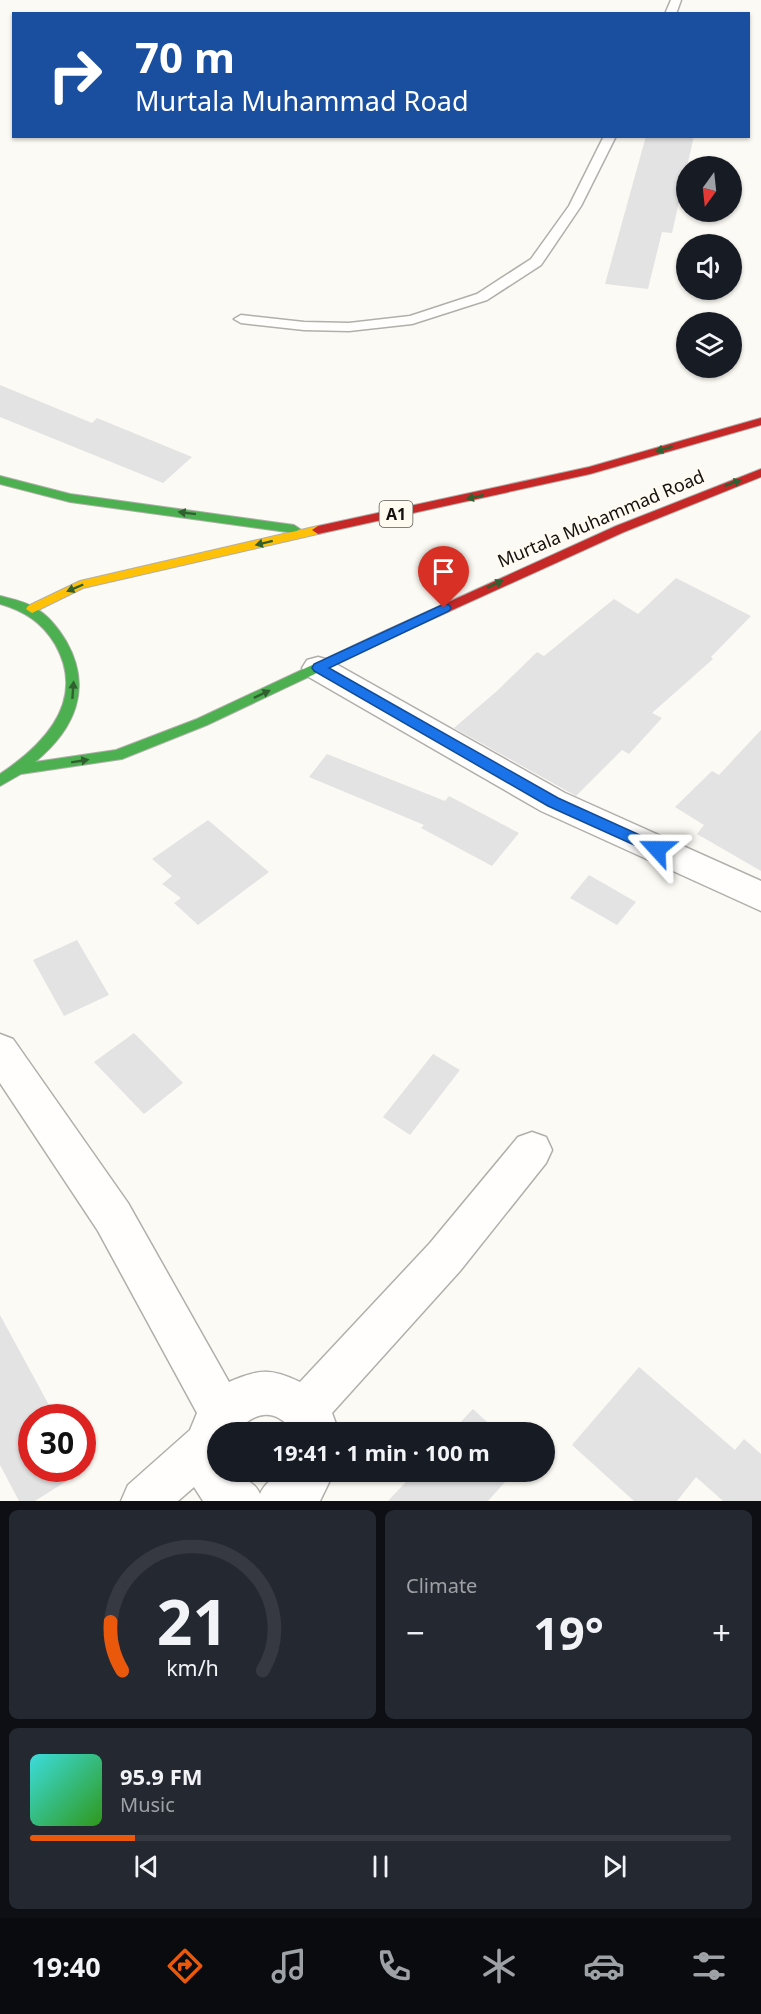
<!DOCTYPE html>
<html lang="en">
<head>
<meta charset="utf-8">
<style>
	body { margin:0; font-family:"Noto Sans",sans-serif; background:#242831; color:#f1f3f6; height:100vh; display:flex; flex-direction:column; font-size:22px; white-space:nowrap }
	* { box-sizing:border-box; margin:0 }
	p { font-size:20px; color:#9ea1a6 }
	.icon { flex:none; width:33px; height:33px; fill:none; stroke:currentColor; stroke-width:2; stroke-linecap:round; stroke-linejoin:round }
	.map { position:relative; height:1501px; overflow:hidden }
	.drawer { display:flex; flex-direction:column; gap:9px; padding:9px; background:#0d0f14; flex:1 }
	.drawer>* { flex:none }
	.guide { position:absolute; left:12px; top:12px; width:738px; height:126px; border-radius:0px; box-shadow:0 2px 4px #0004; background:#1a4fa0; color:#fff; overflow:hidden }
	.needle { width:39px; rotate:195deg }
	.controls { position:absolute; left:676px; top:156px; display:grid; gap:12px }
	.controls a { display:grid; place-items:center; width:66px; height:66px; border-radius:50%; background:#171b24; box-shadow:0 2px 4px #0004; font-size:30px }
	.speed { position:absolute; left:18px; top:1404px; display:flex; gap:12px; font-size:30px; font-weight:700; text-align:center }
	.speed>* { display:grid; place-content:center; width:78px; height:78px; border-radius:50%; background:#171b24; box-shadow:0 2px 4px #0004; line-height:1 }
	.speed .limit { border:9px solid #d22; background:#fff; color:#111 }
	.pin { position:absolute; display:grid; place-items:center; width:51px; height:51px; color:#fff; margin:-62px -26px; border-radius:50% 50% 50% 0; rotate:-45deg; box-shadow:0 0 6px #0007 }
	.pin .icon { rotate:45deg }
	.me { position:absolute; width:66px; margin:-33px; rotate:294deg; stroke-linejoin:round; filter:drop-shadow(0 0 4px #0008) }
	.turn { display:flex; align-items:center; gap:21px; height:126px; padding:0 24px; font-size:27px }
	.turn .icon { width:78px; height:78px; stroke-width:2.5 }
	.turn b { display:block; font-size:42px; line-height:51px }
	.big { font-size:45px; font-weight:700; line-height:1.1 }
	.drawer .tile { flex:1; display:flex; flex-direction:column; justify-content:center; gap:9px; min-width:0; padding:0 21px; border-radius:9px; background:#242831 }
	.drawer .dial { align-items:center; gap:0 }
	.dial svg { height:156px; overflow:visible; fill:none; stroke:#363941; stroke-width:7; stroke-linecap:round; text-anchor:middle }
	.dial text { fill:#f1f3f6; stroke:none }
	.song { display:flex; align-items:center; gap:18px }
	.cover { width:72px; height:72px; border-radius:9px; background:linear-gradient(135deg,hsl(180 70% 55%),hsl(110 70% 35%)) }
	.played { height:6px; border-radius:3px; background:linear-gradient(90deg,#ea580c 15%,#363941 15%) }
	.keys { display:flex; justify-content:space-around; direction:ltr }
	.heat { display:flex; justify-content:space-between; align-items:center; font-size:33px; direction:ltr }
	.drawer .tiles { flex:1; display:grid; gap:9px; grid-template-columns:1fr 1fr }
	.tile:last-child { grid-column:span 2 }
	.trip { position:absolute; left:207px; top:1422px; width:348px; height:60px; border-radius:30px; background:#171b24; box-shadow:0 2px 4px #0004; font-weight:700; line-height:60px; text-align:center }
	.tab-bar { display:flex; height:96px; justify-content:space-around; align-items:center; background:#090b0e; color:#9ea1a6 }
	.tab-bar .icon { width:42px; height:42px }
	.tab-bar .on { color:#ea580c }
	.tab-bar b { font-size:27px; color:#f1f3f6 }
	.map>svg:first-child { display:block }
</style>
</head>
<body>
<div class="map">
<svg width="761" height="1501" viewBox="0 0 761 1501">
	<rect width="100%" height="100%" fill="#fcfaf4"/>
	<g fill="#e4e3e4">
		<path d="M646,136H694L672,233L662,232L648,289L605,284Z"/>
		<path d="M0,385L92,423L97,418L192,457L163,483L0,417Z"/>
		<path d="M676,578L751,616L711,657L713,659L652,713L662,718L629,754L622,750L576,796L454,728L498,690L537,652L544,656L614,599L638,614Z"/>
		<path d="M761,730V871L697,834L704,825L675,807L712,771L719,775Z"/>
		<path d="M327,754L445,801L449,796L519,833L492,866L421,828L424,825L309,777Z"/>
		<path d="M208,820L269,872L198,925L174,903L181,898L162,884L172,876L152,859Z"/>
		<path d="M589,875L636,902L617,925L570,898Z"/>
		<path d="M77,940L109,995L64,1016L33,960Z"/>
		<path d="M134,1033L183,1083L144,1114L94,1062Z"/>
		<path d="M433,1054L460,1070L410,1135L383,1117Z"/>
		<path d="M0,1315L56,1418H32V1468L82,1467L84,1470L35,1501H19L0,1465Z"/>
		<path d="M639,1367L735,1450L744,1439L761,1454V1501H723L696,1477L677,1501H634L572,1445Z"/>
		<path d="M473,1409L498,1432H451Z"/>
		<path d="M415,1472H514L488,1501H388Z"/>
	</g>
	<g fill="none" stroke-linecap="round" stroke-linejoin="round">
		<defs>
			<g id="lane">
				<path d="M671,0H681L676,14H665Z"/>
				<path d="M604,136H616L581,206L541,265L487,300L412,324L349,331L304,330L241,323L234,319L241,315L304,322L349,323L410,316L477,294L531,259L569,206Z"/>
			</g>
			<g id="street">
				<path d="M318,657L329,660L565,793L761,881V911L541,811L307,676L302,668L307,660Z"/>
				<path d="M0,1034L13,1039L128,1203L229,1382C259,1369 270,1368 300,1382L430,1243L518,1137L532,1132L546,1137L552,1150L546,1163L460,1271L332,1413L339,1432H294C275,1407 255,1411 236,1432H218V1472H237C245,1483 254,1480 260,1494C272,1466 309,1472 334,1472L320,1501H203L194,1487L178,1501H121L128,1485L190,1430L197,1413L98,1231L0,1083Z"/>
			</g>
			<g id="fast">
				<path d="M0,476L70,494L294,525L300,529L294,533L70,502L0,484Z"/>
				<path d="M0,596C12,599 24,601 35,608C48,615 58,628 66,641C93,688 75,729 35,762L116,750L197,719L387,630H395L397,633L395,636L207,725L122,759L21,774L0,786V774C45,744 87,700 55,644C42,622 24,611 0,604Z"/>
			</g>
			<path id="slow" d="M318,526L322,527L324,530L322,533L83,588L32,613L26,609L28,606L80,581Z"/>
			<g id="jam">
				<path d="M761,418V425L590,474L318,534L312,530L318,526L589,467Z"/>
				<path d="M761,469V477L624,532L395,636H387L385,633L387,630L616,526Z"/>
			</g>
		</defs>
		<use href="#lane" stroke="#b1afab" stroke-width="3"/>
		<use href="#street" stroke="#b1afab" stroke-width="3"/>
		<use href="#fast" stroke="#b1afab" stroke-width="2"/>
		<use href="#slow" stroke="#b1afab" stroke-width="2"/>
		<use href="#jam" stroke="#b1afab" stroke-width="2"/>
		<use href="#lane" fill="#fffefd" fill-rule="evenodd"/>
		<use href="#street" fill="#fffefd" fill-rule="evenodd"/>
		<use href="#fast" fill="#4caf50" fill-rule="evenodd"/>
		<use href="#slow" fill="#ffc107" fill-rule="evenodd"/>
		<use href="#jam" fill="#c62828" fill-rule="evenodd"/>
	</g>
	<defs><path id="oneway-solid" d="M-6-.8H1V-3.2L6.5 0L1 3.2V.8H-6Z" transform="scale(1.5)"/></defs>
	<g fill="#306030">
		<use href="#oneway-solid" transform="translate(664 449) rotate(164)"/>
		<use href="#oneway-solid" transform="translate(733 483) rotate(-20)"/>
		<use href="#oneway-solid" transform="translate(475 497) rotate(167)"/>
		<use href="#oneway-solid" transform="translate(187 513) rotate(-173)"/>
		<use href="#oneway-solid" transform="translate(264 543) rotate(166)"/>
		<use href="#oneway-solid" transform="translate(495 584) rotate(-25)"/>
		<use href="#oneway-solid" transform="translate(75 588) rotate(157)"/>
		<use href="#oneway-solid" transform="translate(73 690) rotate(-86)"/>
		<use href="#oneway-solid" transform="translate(262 694) rotate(-25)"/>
		<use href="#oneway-solid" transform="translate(80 761) rotate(-9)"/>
	</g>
	<path fill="#1a73e8" stroke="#114b97" stroke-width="1.5" d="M444,604L449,605L451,608L449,611L329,668L558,798L662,845L664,849L662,853H652L548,806L314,671L312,668L314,664Z"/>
	<g text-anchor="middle" stroke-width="4.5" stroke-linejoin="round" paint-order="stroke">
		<rect fill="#fffbf1" stroke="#5a5853" stroke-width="1.5" x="379.5" y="501" width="33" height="26" rx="4.5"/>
		<g font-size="16" font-weight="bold" fill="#14120f">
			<text x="396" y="520">A1</text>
		</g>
		<g font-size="18" fill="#14120f" stroke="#fffbf1">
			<text transform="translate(601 519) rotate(-23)" y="6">Murtala Muhammad Road</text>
		</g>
	</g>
</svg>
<div class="controls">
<a><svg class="needle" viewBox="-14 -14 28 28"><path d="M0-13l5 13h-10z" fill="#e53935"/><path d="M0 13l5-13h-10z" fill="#9ea1a6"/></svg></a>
<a><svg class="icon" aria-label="sound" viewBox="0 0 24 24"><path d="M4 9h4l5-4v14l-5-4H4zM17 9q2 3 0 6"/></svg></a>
<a><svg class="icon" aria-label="layers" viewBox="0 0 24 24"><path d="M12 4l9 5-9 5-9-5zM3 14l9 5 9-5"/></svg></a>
</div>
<div class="speed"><div class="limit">30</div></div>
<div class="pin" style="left:444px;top:608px;background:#d93025"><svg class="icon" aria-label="arrive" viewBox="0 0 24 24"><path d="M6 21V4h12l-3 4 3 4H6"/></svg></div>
<svg class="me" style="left:657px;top:849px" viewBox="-20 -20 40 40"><path d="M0-17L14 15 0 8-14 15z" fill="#1a73e8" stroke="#fff" stroke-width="4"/></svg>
<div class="trip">19:41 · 1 min · 100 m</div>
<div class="guide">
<div class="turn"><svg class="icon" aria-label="right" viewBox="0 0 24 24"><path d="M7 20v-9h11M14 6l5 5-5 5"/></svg><div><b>70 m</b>Murtala Muhammad Road</div></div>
</div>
</div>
<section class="drawer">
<div class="tiles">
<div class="tile dial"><svg viewBox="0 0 100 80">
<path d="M14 69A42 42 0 1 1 86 69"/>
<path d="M14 69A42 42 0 0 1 8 44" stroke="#ea580c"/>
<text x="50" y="56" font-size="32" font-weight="700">21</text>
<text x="50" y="72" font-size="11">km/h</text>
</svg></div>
<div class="tile"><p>Climate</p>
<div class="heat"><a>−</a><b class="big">19°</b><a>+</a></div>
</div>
<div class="tile">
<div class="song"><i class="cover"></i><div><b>95.9 FM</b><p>Music</p></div></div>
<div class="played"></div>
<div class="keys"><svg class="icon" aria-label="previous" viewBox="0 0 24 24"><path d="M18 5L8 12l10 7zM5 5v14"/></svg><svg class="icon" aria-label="pause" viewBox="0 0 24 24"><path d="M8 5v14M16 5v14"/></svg><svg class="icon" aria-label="next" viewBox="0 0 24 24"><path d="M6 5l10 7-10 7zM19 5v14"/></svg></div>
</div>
</div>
</section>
<nav class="tab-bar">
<b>19:40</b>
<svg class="icon on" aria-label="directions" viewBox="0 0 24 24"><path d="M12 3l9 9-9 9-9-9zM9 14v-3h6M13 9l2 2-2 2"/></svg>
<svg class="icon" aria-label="music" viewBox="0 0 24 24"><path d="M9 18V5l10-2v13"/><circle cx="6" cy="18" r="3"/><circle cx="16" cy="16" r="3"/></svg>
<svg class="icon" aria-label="phone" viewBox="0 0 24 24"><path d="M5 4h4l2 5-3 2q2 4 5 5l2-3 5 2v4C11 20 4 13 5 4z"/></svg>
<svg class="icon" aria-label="climate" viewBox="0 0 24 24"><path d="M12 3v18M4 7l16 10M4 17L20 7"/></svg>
<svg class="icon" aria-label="car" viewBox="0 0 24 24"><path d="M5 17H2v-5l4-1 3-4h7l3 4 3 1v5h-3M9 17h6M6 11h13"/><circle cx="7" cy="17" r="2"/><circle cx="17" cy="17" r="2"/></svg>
<svg class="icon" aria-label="filters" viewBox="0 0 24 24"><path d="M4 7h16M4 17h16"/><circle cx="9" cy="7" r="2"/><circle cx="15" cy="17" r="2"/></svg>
</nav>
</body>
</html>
